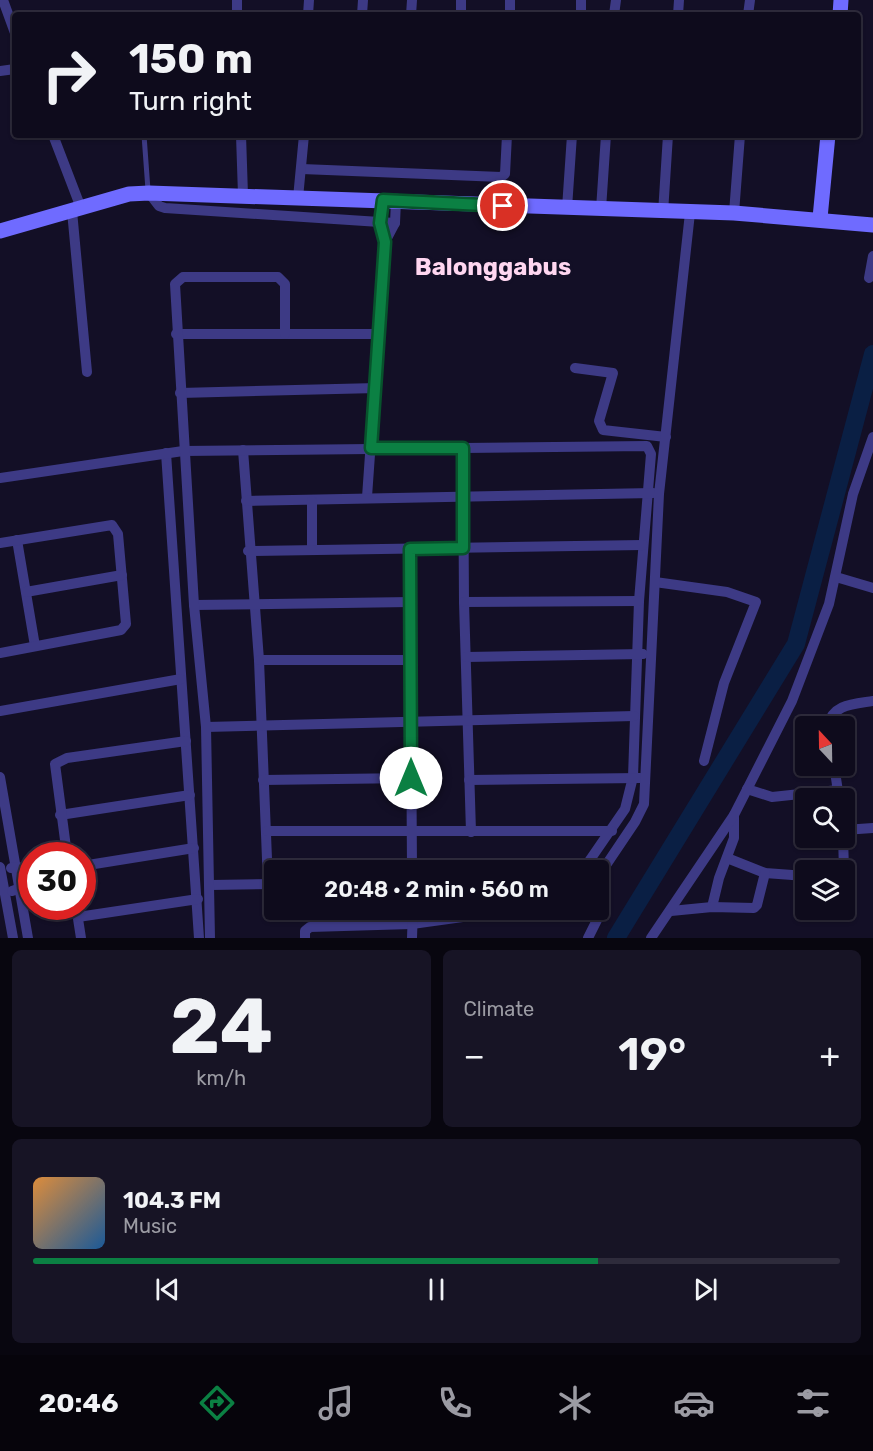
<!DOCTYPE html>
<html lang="en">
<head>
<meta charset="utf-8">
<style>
	body { margin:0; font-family:Rubik,sans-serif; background:#171425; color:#f1f3f6; height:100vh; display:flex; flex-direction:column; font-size:22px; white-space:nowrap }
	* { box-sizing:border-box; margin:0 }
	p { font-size:20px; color:#9b9ba3 }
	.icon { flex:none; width:33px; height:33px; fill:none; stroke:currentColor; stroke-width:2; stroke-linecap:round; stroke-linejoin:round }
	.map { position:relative; height:938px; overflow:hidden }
	.details { display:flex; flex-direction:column; gap:12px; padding:12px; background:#08060f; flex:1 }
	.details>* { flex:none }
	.guide { position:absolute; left:12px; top:12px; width:849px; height:126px; border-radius:6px; box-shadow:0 2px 4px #0004,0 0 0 2px #2e2b3b; background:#0e0b1c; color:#f1f3f6; overflow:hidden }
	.needle { width:39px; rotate:338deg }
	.fabs { position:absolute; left:795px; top:716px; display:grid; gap:12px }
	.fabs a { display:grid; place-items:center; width:60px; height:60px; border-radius:6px; background:#0e0b1c; box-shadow:0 2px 4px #0004,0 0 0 2px #2e2b3b; font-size:30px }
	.speed { position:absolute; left:18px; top:842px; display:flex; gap:12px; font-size:30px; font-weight:700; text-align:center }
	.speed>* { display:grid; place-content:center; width:78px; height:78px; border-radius:50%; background:#0e0b1c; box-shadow:0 2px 4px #0004,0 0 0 2px #2e2b3b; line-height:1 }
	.speed .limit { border:9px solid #d22; background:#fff; color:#111 }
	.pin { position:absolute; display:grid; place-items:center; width:51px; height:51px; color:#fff; margin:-26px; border:3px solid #fff; border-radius:50%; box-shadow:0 2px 6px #0007 }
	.me { position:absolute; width:66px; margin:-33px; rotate:0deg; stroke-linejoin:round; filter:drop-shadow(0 0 4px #0008) }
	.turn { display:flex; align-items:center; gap:21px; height:126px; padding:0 18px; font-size:27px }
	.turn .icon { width:78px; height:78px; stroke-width:2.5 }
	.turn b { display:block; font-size:42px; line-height:51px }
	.big { font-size:45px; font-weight:600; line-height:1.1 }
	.details .card { flex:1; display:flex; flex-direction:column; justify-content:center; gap:9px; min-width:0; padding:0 21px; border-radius:9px; background:#171425 }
	.details .dial { align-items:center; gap:0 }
	.dial b { font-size:78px; line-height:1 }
	.song { display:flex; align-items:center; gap:18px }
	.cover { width:72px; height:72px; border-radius:9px; background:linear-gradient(135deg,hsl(30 70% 55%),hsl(210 70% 35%)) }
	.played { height:6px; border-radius:3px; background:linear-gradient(90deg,#0b8043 70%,#2e2b3b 70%) }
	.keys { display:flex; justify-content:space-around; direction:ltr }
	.heat { display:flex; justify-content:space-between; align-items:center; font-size:33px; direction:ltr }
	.details .tiles { flex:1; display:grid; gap:12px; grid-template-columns:1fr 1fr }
	.card:last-child { grid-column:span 2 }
	.trip { position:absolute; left:264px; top:860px; width:345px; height:60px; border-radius:6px; background:#0e0b1c; box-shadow:0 2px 4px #0004,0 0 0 2px #2e2b3b; font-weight:600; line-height:60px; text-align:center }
	.dock { display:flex; height:96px; justify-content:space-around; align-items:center; background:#06040b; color:#9b9ba3 }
	.dock .icon { width:42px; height:42px }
	.dock .on { color:#0b8043 }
	.dock b { font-size:27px; color:#f1f3f6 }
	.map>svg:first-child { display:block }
</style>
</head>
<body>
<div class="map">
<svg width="873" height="938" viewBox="0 0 873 938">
	<rect width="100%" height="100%" fill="#130f26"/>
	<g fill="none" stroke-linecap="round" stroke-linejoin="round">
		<path stroke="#0a1f44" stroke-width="18" d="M616,938L796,644L873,354"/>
		<path stroke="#3d3a85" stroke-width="5" d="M144,135L148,190"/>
		<g stroke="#3d3a85" stroke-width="10">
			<path d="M3,0L15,33"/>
			<path d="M237,0V15"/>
			<path d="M308,15L309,0"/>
			<path d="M362,15L363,0"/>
			<path d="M411,15L412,0"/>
			<path d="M461,15V0"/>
			<path d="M510,15V0"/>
			<path d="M581,15V0"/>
			<path d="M614,15L616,0"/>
			<path d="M678,15L679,0"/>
			<path d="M748,15L750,0"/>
			<path d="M0,71L15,69"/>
			<path d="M53,135L81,208"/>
			<path d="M241,135L243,195"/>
			<path d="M302,169L501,177L505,174L507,135"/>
			<path d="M149,193L159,206L165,208L395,223"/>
			<path d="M298,198L304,135"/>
			<path d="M567,208L572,135"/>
			<path d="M601,209L606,135"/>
			<path d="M72,211L87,372"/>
			<path d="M663,213L668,135"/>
			<path d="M734,213L740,135"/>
			<path d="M385,242L395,223L396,201"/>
			<path d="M869,278L873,256"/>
			<path d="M176,334H379"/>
			<path d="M575,368L613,373L599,421L603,430L666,437"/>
			<path d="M180,393L377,388"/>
			<path d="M463,448L464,602L471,832"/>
			<path d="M243,450L259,660L268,884"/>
			<path d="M166,453L199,938"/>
			<path d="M0,478L183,451L647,446L651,454L639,601L633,777L625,809L583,870"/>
			<path d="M367,497L385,242L380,223L383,200"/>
			<path d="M246,501L653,493"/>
			<path d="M312,501V550"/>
			<path d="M17,540L35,646"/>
			<path d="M0,543L112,525L118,534L126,624L121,630L0,653"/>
			<path d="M410,549L412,870"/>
			<path d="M248,551L643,545"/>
			<path d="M836,577L873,588"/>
			<path d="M655,582L727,592L756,602L724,683L704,761"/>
			<path d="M26,592L122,575"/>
			<path d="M464,602L639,601"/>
			<path d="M194,605L411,602"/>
			<path d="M466,657L643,654"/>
			<path d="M259,660H412"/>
			<path d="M0,711L181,679"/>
			<path d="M828,726C832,704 854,704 873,701"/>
			<path d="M206,727L634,716"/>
			<path d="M834,765L839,798"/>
			<path d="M0,777L28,938"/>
			<path d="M263,780L411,778"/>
			<path d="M469,780L640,778"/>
			<path d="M747,789L772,797L838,790"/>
			<path d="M60,815L190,795"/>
			<path d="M844,830L873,828"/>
			<path d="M267,831H612"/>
			<path d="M843,837L844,870"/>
			<path d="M67,855L55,764L67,758L186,741"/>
			<path d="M727,858L765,873L806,876"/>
			<path d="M82,866L194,848"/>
			<path d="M0,867L13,938"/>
			<path d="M11,868L32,867"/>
			<path d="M598,877L635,822L644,804L659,494L690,213"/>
			<path d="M211,885L274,884"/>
			<path d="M12,891L32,884"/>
			<path d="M76,906L81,938"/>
			<path d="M712,907L719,878L734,838V815"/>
			<path d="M671,911L712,907L754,908L757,905L765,873"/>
			<path d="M78,917L198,899"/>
			<path d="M210,938L206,727L194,605L175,284L183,277H278L285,284V334"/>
			<path d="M305,938V931L310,927L412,924L506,911L549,909"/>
			<path d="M412,938L413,909"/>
			<path d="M588,938L598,918L595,911L591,909"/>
			<path d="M651,938L734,815L792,701L829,604L853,494L873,437"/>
		</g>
		<g stroke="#6f6bff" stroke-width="15">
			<path d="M840,15L841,0"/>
			<path d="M820,218L828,135"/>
			<path d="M0,231L129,194L149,193L734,213L873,225"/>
		</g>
	</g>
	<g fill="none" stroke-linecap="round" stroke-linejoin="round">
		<defs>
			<path id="route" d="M411,778L410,549L463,548V448H371L385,242L380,223L383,200L503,206"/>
		</defs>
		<use href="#route" stroke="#07532c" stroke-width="15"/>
		<use href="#route" stroke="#0b8043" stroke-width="10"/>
	</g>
	<g text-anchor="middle" stroke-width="6" stroke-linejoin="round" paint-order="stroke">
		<g font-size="24" font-weight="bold" fill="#ffd6f0" stroke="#130f26">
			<text x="493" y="275">Balonggabus</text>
		</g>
	</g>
</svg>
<div class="fabs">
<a><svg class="needle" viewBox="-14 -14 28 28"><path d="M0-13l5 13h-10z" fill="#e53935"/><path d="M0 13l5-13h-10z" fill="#9b9ba3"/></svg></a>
<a><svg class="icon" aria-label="search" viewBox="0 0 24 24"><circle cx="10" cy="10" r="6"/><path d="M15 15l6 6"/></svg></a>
<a><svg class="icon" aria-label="layers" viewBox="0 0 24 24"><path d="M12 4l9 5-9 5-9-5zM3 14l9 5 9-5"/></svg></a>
</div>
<div class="speed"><div class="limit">30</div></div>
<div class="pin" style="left:503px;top:206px;background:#d93025"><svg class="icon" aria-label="arrive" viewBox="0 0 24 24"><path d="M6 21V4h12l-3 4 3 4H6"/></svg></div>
<svg class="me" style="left:411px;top:778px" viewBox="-20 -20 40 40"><circle r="19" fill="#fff"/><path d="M0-13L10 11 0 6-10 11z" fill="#0b8043"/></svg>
<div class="trip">20:48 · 2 min · 560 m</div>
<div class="guide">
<div class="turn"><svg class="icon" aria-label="right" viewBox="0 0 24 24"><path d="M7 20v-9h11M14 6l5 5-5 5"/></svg><div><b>150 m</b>Turn right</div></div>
</div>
</div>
<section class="details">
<div class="tiles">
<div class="card dial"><b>24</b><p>km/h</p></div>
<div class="card"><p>Climate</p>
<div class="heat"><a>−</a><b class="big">19°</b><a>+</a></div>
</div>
<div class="card">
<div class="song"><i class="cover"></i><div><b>104.3 FM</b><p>Music</p></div></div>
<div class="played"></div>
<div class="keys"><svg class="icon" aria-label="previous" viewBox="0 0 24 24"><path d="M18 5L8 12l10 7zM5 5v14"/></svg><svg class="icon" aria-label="pause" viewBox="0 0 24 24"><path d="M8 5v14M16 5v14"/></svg><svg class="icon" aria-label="next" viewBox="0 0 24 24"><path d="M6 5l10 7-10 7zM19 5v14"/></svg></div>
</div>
</div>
</section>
<nav class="dock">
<b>20:46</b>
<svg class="icon on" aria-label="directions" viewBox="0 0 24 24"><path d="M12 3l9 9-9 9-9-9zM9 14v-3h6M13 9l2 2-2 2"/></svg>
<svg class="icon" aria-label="music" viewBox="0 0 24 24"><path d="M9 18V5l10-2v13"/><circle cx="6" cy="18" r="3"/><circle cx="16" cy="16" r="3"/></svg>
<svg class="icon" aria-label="phone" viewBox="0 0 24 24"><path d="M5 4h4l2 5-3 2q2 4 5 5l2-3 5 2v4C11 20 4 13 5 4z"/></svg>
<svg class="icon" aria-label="climate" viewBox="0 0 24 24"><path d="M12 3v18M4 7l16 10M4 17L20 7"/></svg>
<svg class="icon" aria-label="car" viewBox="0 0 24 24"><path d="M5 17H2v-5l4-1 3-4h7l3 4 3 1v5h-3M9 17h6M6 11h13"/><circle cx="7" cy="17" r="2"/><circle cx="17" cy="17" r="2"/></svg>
<svg class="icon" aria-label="filters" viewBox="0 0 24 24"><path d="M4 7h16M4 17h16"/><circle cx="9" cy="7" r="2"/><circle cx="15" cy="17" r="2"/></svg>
</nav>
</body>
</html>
